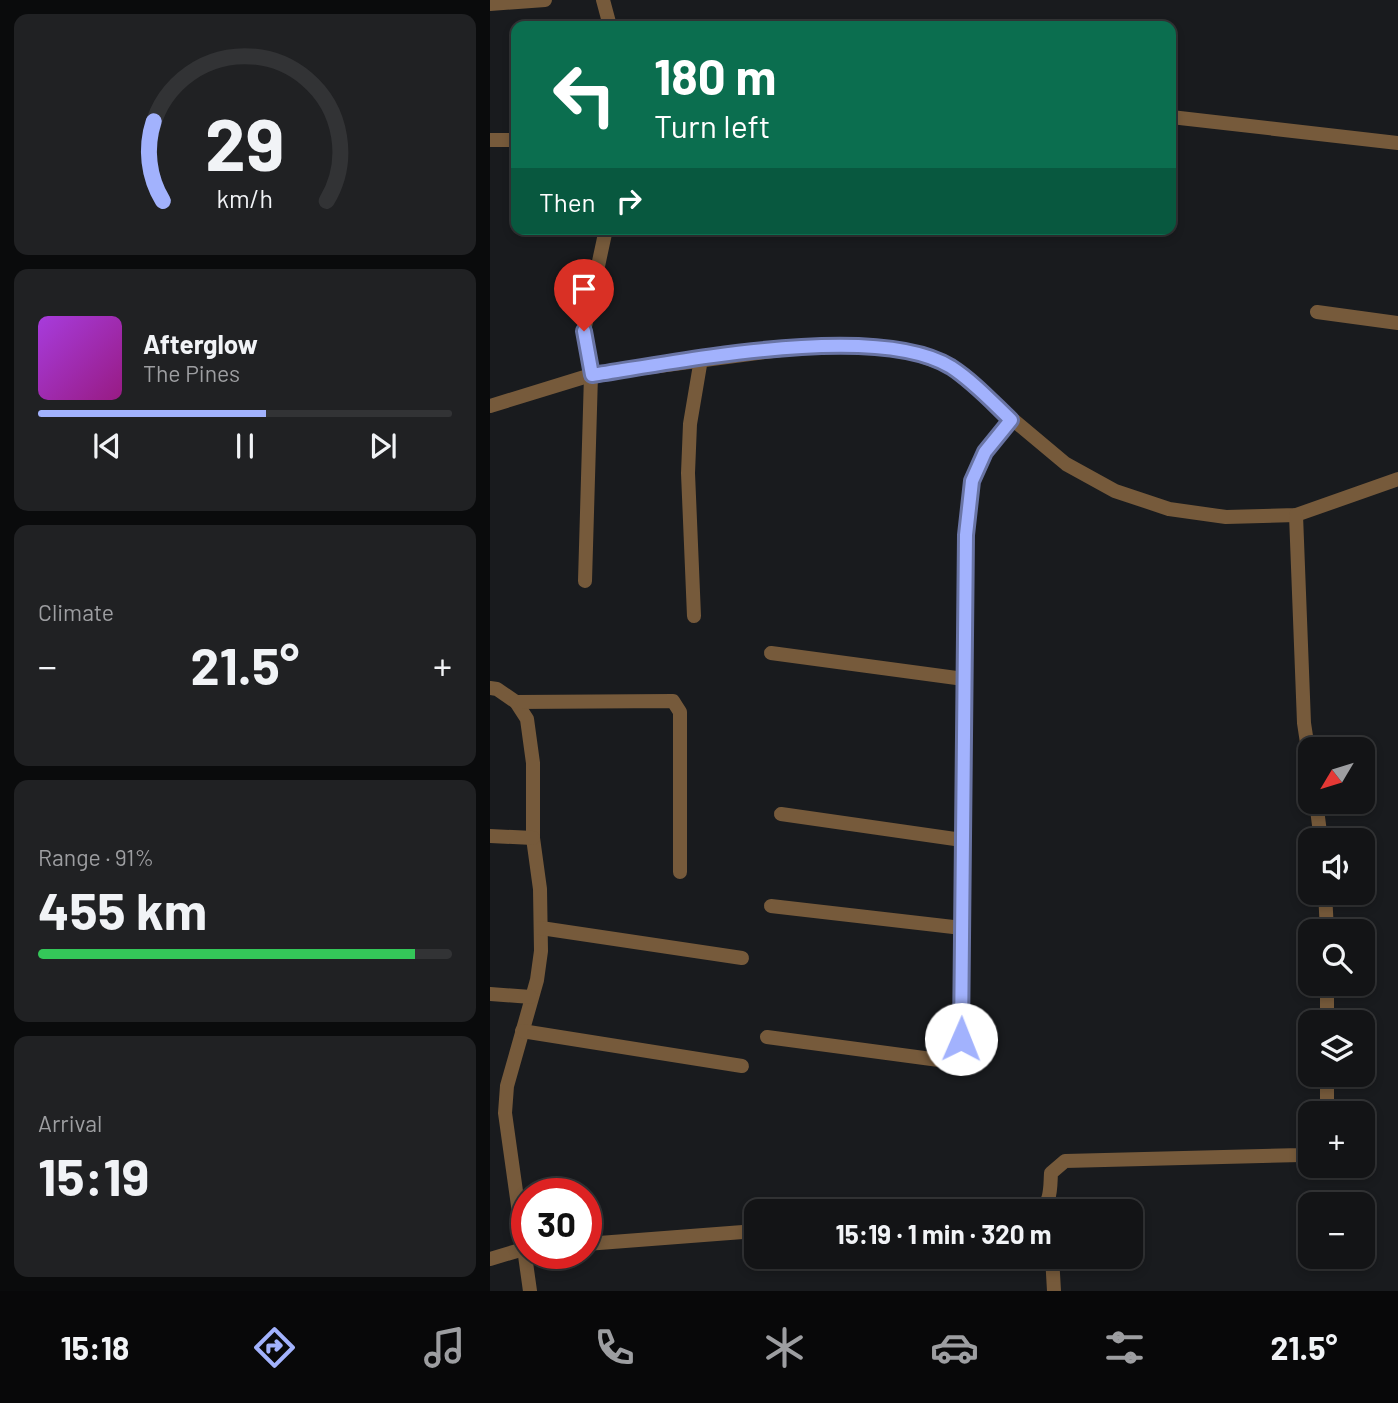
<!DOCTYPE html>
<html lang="en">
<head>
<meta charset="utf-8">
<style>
	body { margin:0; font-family:Barlow,sans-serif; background:#202123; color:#f1f3f6; height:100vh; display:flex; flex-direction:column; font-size:26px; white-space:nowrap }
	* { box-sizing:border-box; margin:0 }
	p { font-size:23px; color:#9d9ea1 }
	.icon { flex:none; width:38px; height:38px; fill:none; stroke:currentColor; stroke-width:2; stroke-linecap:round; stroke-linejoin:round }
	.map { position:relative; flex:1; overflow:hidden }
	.panel { display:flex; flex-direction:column; gap:14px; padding:14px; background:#0a0b0c; width:490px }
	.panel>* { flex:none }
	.top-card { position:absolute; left:21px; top:21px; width:665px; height:214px; border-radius:14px; box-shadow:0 4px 10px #0003,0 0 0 2px #323335; background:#0b6e4f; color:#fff; overflow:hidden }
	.needle { width:46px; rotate:232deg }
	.fabs { position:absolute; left:808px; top:737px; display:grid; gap:14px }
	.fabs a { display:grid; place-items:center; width:77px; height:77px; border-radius:14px; background:#131416; box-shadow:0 4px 10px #0003,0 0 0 2px #323335; font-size:35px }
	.speed { position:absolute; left:21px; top:1178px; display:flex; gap:14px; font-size:35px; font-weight:700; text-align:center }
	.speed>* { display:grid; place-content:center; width:91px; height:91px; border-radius:50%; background:#131416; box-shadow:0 4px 10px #0003,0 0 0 2px #323335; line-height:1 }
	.speed .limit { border:10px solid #d22; background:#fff; color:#111 }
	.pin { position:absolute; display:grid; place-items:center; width:60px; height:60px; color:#fff; margin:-72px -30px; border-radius:50% 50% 50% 0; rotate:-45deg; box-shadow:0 0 7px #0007 }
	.pin .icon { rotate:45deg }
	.me { position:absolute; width:77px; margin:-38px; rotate:1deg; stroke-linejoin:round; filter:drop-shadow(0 0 5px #0008) }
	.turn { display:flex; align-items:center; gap:24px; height:147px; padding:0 28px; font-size:32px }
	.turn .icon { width:91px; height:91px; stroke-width:2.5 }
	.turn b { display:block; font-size:49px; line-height:60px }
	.then { display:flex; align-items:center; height:66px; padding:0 28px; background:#0003; gap:14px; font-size:26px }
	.big { font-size:52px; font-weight:700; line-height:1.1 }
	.panel .widget { flex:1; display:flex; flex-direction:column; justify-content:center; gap:10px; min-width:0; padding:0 24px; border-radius:14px; background:#202123 }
	.panel .dial { align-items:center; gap:0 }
	.dial svg { height:182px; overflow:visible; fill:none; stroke:#323335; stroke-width:7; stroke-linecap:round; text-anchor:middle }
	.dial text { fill:#f1f3f6; stroke:none }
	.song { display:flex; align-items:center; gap:21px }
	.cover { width:84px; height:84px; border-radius:10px; background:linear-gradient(135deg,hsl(280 70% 55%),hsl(310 70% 35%)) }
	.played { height:7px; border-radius:4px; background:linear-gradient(90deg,#a2b2fd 55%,#323335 55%) }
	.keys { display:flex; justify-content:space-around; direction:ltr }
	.heat { display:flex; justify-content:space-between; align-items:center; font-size:38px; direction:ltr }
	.charge { height:10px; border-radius:5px; background:linear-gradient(90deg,#34c759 91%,#323335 0) }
	.trip { position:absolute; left:254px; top:1199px; width:399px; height:70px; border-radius:14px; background:#131416; box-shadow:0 4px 10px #0003,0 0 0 2px #323335; font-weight:700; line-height:70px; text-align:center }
	.tabs { display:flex; height:112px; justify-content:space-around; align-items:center; background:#080809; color:#9d9ea1 }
	.tabs .icon { width:49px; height:49px }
	.tabs .selected { color:#a2b2fd }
	.tabs b { font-size:32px; color:#f1f3f6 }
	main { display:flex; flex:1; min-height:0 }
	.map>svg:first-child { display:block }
</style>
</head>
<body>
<main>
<section class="panel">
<div class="widget dial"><svg viewBox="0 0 100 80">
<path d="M14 69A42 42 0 1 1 86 69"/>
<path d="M14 69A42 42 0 0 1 10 34" stroke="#a2b2fd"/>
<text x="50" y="56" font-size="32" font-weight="700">29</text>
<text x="50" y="72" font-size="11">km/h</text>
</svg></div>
<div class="widget">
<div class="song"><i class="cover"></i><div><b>Afterglow</b><p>The Pines</p></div></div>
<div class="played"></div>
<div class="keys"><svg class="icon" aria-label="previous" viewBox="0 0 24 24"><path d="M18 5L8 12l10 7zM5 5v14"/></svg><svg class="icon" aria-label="pause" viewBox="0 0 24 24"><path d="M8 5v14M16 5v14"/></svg><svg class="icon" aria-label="next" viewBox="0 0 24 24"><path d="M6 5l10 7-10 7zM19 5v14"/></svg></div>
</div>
<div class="widget"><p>Climate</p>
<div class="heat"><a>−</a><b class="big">21.5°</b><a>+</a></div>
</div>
<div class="widget"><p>Range · 91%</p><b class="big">455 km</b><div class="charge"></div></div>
<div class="widget"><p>Arrival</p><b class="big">15:19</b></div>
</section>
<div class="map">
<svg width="908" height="1291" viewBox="0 0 908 1291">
	<rect width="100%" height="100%" fill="#191b1e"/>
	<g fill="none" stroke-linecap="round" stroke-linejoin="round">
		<g stroke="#765a3b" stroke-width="14">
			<path d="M113,0L120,26"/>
			<path d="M0,4L55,0"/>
			<path d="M681,117L908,143"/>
			<path d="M0,140H26"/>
			<path d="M827,312L908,323"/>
			<path d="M0,406L101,375L306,348L371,346L417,351L459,366L576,464L625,491L679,509L736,517L806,515L908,479"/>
			<path d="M806,515L814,723L821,769"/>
			<path d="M95,581L101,375L94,331L116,229"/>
			<path d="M204,616L198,473L200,424L211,359"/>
			<path d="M281,653L474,679"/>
			<path d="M0,688L7,689L26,702L37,719L43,763V838L50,889L51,951L47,980L17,1086L15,1113L40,1291"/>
			<path d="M26,702L183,701L190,712V872"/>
			<path d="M826,802L831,840"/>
			<path d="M291,814L472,840"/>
			<path d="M0,836L43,838"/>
			<path d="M835,892L837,931"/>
			<path d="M281,906L472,928"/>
			<path d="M51,928L252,958"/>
			<path d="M837,984V1022"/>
			<path d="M0,994L41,997"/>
			<path d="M32,1031L252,1066"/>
			<path d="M277,1037L449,1060L463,1052L471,1039L476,535L482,481L495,451L521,420"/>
			<path d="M837,1074V1113"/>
			<path d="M546,1211C562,1205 560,1188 561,1173L575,1161L811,1155L821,1148"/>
			<path d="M96,1244L266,1231"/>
			<path d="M562,1256L564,1291"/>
			<path d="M0,1259L37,1248"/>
		</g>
	</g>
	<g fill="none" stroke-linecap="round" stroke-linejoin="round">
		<defs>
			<path id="route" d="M94,331L102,375C188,362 386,321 461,367C484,382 502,402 521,420L495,452L482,481L476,535L471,1039"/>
		</defs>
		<use href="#route" stroke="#6974a4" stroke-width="18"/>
		<use href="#route" stroke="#a2b2fd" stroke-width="12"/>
	</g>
</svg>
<div class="fabs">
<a><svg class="needle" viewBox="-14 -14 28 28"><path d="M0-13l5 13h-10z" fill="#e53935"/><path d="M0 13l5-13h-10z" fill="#9d9ea1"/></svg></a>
<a><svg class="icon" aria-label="sound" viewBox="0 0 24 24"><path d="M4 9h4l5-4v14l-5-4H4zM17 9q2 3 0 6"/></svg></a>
<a><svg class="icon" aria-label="search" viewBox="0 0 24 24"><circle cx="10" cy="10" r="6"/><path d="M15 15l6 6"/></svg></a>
<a><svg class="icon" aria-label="layers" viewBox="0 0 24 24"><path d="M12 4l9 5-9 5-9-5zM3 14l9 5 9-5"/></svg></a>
<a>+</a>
<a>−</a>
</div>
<div class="speed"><div class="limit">30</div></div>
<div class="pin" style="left:94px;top:331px;background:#d93025"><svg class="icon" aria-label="arrive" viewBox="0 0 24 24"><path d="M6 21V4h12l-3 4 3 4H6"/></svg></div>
<svg class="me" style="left:471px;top:1039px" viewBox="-20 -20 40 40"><circle r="19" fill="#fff"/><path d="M0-13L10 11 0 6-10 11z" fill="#a2b2fd"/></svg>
<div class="trip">15:19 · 1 min · 320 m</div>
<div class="top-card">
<div class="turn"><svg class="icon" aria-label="left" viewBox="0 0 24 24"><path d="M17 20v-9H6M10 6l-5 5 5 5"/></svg><div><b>180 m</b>Turn left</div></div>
<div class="then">Then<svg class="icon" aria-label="right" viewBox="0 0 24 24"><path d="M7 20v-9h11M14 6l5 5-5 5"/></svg></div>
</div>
</div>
</main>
<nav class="tabs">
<b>15:18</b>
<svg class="icon selected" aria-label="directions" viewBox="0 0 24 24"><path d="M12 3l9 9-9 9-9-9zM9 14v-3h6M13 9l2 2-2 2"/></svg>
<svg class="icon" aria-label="music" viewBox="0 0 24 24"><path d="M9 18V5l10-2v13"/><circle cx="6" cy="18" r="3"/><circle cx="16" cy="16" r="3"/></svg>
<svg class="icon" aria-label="phone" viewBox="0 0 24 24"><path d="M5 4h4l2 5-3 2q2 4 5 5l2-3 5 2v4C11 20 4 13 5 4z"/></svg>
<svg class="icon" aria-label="climate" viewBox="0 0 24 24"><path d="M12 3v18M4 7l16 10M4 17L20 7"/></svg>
<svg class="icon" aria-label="car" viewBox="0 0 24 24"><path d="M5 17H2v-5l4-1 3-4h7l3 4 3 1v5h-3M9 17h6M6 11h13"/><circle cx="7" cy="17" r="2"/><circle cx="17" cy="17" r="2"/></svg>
<svg class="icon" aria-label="filters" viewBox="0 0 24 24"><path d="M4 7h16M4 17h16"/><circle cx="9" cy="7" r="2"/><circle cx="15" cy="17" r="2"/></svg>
<b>21.5°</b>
</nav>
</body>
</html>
